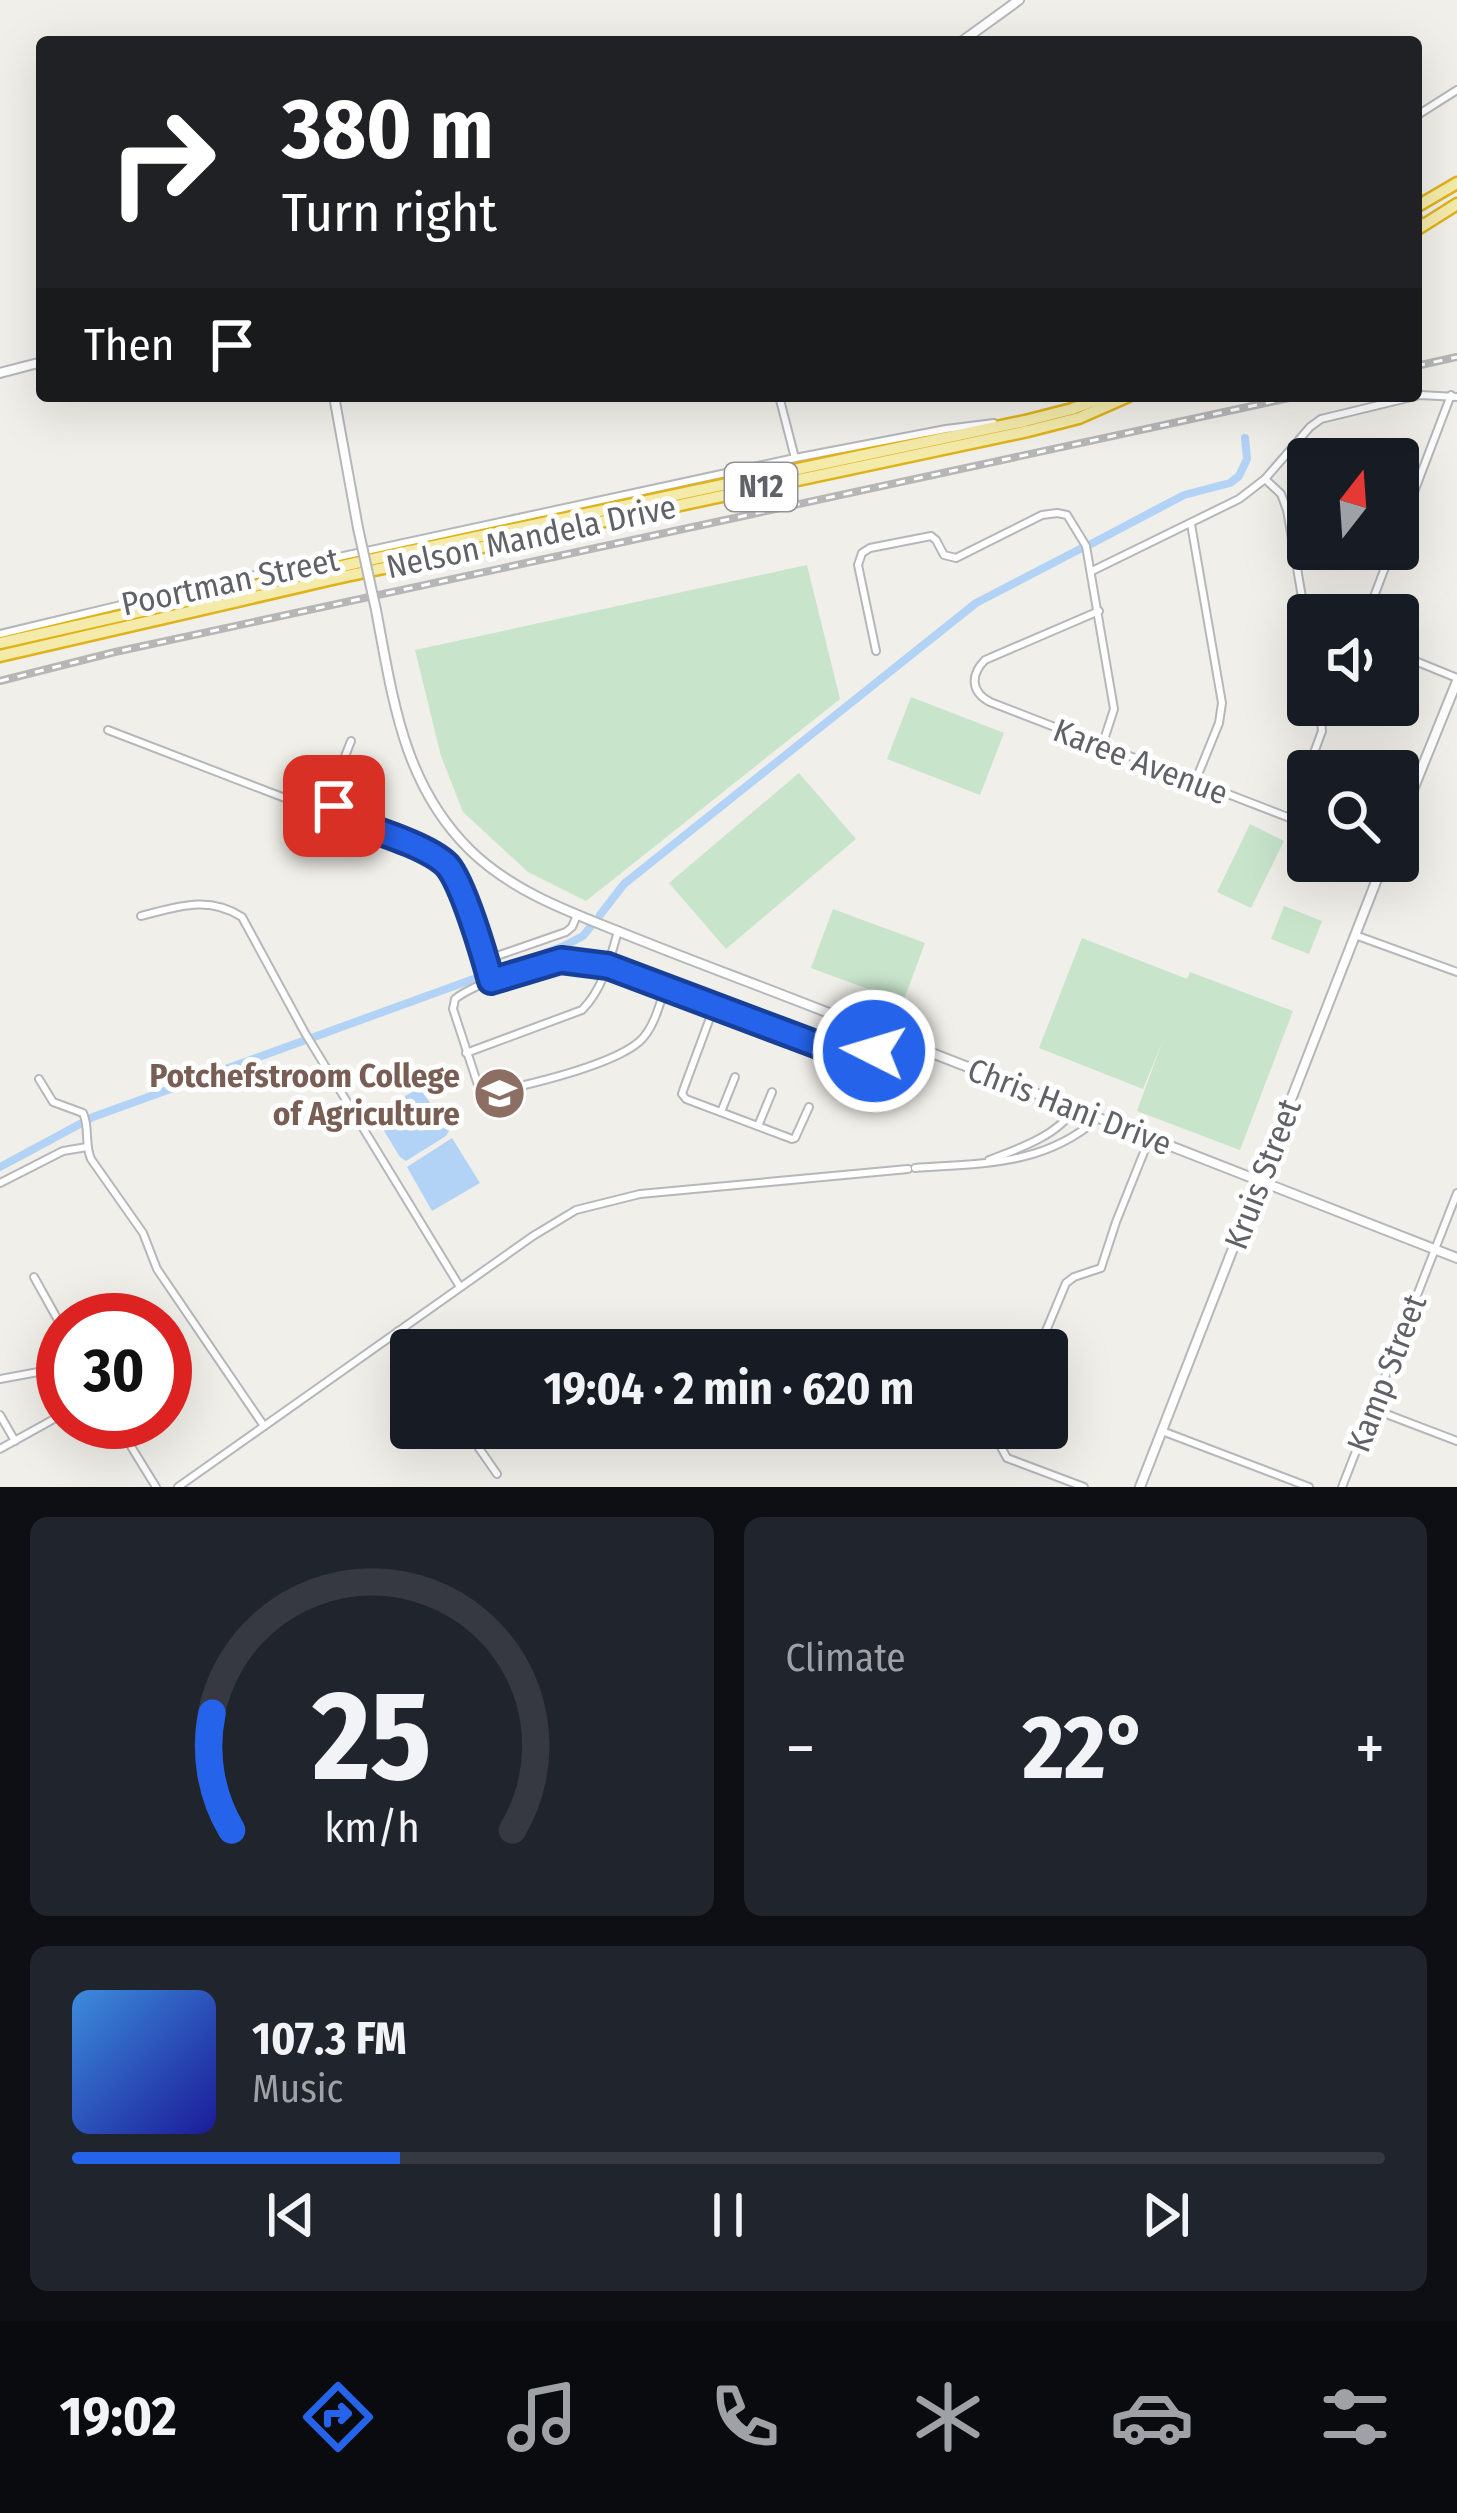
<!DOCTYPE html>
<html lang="en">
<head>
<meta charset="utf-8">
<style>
	body { margin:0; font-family:"Fira Sans Condensed",sans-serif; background:#20242c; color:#f1f3f6; height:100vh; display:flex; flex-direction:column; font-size:45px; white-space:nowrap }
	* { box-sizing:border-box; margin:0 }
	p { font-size:39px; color:#9ea1a6 }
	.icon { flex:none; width:66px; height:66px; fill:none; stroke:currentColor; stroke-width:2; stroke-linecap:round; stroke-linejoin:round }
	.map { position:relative; height:1487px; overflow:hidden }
	.sheet { display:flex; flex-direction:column; gap:30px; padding:30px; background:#0d0f14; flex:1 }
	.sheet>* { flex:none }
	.banner { position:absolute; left:36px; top:36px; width:1386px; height:366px; border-radius:12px; box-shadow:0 12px 48px #0002; background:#202124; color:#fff; overflow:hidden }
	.needle { width:78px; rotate:17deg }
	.fabs { position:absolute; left:1287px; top:438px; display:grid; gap:24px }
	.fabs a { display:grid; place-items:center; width:132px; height:132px; border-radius:12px; background:#171b24; box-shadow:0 12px 48px #0002; font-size:60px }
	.speed { position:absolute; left:36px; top:1293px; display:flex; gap:24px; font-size:60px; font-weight:700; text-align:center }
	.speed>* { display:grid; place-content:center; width:156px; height:156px; border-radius:50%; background:#171b24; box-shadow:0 12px 48px #0002; line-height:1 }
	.speed .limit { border:18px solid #d22; background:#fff; color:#111 }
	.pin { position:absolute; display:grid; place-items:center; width:102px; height:102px; color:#fff; margin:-51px; border-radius:24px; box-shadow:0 6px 18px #0006 }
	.me { position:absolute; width:132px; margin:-66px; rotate:275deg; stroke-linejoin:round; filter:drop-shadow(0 0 9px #0008) }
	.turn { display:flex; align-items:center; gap:42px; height:252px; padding:0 48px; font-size:54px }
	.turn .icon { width:156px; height:156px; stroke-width:2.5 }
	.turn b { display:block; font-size:84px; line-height:102px }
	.then { display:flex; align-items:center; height:114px; padding:0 48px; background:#0003; gap:24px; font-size:45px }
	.big { font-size:90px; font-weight:700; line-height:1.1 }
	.sheet .card { flex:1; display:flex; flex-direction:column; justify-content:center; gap:18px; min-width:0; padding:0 42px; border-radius:18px; background:#20242c }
	.sheet .dial { align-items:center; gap:0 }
	.dial svg { height:312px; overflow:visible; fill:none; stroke:#363941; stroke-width:7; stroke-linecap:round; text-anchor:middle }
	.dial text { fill:#f1f3f6; stroke:none }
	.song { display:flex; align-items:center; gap:36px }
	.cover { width:144px; height:144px; border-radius:18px; background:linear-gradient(135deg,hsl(210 70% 55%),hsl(240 70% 35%)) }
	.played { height:12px; border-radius:6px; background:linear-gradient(90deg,#2563eb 25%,#363941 25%) }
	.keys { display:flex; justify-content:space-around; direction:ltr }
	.heat { display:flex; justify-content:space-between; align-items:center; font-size:66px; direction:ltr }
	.sheet .tiles { flex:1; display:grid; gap:30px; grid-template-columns:1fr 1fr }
	.card:last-child { grid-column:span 2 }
	.trip { position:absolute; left:390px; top:1329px; width:678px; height:120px; border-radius:12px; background:#171b24; box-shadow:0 12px 48px #0002; font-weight:700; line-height:120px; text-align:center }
	.menu { display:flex; height:192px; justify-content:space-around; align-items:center; background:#090b0e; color:#9ea1a6 }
	.menu .icon { width:84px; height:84px }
	.menu .current { color:#2563eb }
	.menu b { font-size:54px; color:#f1f3f6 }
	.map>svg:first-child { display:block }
</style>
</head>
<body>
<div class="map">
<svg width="1457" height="1487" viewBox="0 0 1457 1487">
	<rect width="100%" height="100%" fill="#f0efe9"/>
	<g fill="#c8e4cb">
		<path d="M807,565L840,699L586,901L528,872L463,812L441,756L415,650Z"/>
		<path d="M911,697L1004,733L980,795L887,759Z"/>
		<path d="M799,773L856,839L726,949L669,883Z"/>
		<path d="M1250,824L1284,841L1251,908L1217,892Z"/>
		<path d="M1284,906L1322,921L1309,954L1271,939Z"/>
		<path d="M833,909L925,943L903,1002L811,968Z"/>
		<path d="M1082,938L1187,979L1190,972L1293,1011L1240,1150L1137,1111L1163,1040L1143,1089L1039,1048Z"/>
	</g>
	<g fill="#b2d3f6">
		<path d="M420,1088L449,1131L446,1136L406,1161L400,1157L376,1118L377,1111Z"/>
		<path d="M452,1138L480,1183L432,1211L407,1167Z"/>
	</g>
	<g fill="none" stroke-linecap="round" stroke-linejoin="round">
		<g stroke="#b2d3f6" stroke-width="8">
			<path d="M1091,544L1184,495L1230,483L1239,476L1247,459L1245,438"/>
			<path d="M600,915L624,884L976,603L1080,549"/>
			<path d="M314,1037L564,946L583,936L592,925"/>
			<path d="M0,1167L93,1117L303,1041"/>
		</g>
		<defs>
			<g id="minor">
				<path d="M1416,116L1457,90"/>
				<path d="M1416,214L1423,226"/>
				<path d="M779,396L795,458"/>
				<path d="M1265,479L1281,494L1287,510L1308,632"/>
				<path d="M1191,524L1222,703L1219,723L1195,782"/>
				<path d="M1398,534L1451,395"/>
				<path d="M1092,571L1239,499L1265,479L1310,427L1321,419L1420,395L1457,397"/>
				<path d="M1099,611L985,660C970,675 971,692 990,702L1308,825"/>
				<path d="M1367,615L1392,549"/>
				<path d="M0,634L154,597L795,458L946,429L994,423"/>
				<path d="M876,651L858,565L862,553L870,548L931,536L936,540L944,555L956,558L1042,515L1057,513L1067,515L1086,546L1114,709L1102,746"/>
				<path d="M1398,654L1457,678"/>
				<path d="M108,730L433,855C466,877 472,924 485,960L566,932L572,927L577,915"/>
				<path d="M333,815L338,774L351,741"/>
				<path d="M1290,818L1322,731L1320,705"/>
				<path d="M141,916C177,907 208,895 242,917L305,1033L460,1287"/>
				<path d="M1355,935L1457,972"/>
				<path d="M485,960L491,981"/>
				<path d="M665,988C659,1006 654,1028 640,1041C613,1065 531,1084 494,1092L483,1091L477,1082L453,1009L455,999C472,985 536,962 558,960C575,958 592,964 608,966L858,1060L870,1059L878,1032"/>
				<path d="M714,1007L684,1088L682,1094L686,1099L792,1139L795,1138L809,1107"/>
				<path d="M466,1053L582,1010C603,989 610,959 618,931"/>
				<path d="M39,1079L53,1102L83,1113C90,1128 84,1143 91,1159L143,1233L157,1269L264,1426"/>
				<path d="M721,1112L735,1077"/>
				<path d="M758,1126L772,1092"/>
				<path d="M989,1160C1018,1149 1057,1136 1074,1109"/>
				<path d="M915,1168C982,1163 1043,1166 1097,1119"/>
				<path d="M0,1183L63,1151L87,1147"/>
				<path d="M34,1277L63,1329"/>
				<path d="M398,1331L411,1352"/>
				<path d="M1038,1350L1066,1283L1074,1277L1101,1268L1116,1222L1150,1137"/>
				<path d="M0,1379L49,1370L63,1362"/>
				<path d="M1373,1409L1457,1441"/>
				<path d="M0,1415L15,1441"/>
				<path d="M116,1422L156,1487"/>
				<path d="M465,1428L497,1474"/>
				<path d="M1007,1428L1001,1447L1007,1458L1084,1487"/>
				<path d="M1162,1431L1309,1487"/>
				<path d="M468,1432L492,1438L559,1430"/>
				<path d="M0,1449L63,1414"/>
				<path d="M178,1487L533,1236L576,1210L640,1194L908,1169"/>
				<path d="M1342,1487L1457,1193"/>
			</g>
			<g id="tertiary">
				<path d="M961,42L1019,0"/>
				<path d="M0,373L42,362"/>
				<path d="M334,396L358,528"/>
				<path d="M376,610C393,699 403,784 470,850C512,891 567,911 620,932C679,956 739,978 798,1001C1018,1086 1237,1172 1457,1258"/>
				<path d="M1398,827L1457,681"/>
				<path d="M1140,1487L1384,861"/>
			</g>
			<g id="trunk">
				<path d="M1416,207L1457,183"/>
				<path d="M1416,230L1457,204"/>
				<path d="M0,643L387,556L1025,421L1072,409L1106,396"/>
				<path d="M0,656L337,578L1028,431L1079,418L1129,396"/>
			</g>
		</defs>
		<use href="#minor" stroke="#b5b7bb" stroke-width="10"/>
		<use href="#tertiary" stroke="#b5b7bb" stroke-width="12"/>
		<use href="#trunk" stroke="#e0b219" stroke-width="15"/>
		<use href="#minor" stroke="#fff" stroke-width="6"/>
		<use href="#tertiary" stroke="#fff" stroke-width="8"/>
		<use href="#trunk" stroke="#f4ebaa" stroke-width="10"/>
		<defs>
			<g id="rail">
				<path d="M1416,366L1457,357"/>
				<path d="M0,681L115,652L1298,396"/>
			</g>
		</defs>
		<use href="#rail" stroke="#b6b6b7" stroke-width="8"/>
		<use href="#rail" stroke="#fff" stroke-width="3" stroke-dasharray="9" stroke-linecap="butt"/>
		<defs>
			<path id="tertiary-bridge" d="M358,528L376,610"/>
		</defs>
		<use href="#tertiary-bridge" stroke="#b5b7bb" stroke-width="12" stroke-linecap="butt"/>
		<use href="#tertiary-bridge" stroke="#fff" stroke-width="8"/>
	</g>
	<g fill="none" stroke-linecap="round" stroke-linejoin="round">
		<defs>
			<path id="route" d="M334,806L333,815C363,827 426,844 447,865C463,883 484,955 491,981L561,960L608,966L858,1060L870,1059L874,1051"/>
		</defs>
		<use href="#route" stroke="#184099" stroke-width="30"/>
		<use href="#route" stroke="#2563eb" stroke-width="21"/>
	</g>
	<defs>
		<symbol id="university-disc" viewBox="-11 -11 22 22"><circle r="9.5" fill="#8d6e63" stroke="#fff"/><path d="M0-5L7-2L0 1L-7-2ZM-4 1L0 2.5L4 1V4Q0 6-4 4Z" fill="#fff"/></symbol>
	</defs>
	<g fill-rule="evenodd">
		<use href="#university-disc" x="470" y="1064" width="59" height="59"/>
	</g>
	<g text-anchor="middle" stroke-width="10" stroke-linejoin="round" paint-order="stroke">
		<rect fill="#fff" stroke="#909195" stroke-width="3" x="725" y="463" width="72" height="48" rx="9"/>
		<g font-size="30" font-weight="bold" fill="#606267">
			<text x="761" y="497">N12</text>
		</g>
		<g font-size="33" fill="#606267" stroke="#fff">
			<text transform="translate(531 536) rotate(-12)" y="12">Nelson Mandela Drive</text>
			<text transform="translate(230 581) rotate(-12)" y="12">Poortman Street</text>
			<text transform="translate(1141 761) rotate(21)" y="12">Karee Avenue</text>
			<text transform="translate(1070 1106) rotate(21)" y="12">Chris Hani Drive</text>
			<text transform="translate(1262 1174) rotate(-69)" y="12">Kruis Street</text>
			<text transform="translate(1386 1373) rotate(-69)" y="12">Kamp Street</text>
		</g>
		<g font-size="33" font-weight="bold" fill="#785e54" stroke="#fff" text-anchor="end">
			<text x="460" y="1087">Potchefstroom College<tspan x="460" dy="38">of Agriculture</tspan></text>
		</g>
	</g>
</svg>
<div class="fabs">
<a><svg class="needle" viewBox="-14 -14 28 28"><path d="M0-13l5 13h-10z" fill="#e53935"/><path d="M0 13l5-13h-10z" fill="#9ea1a6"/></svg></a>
<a><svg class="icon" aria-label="sound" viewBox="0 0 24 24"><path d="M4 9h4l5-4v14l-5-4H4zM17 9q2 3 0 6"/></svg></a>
<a><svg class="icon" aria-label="search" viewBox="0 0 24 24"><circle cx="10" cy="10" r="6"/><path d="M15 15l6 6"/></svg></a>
</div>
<div class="speed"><div class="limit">30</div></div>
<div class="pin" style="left:334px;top:806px;background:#d93025"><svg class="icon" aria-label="arrive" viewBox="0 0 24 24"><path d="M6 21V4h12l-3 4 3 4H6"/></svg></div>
<svg class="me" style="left:874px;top:1051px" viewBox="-20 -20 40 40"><circle r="17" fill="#2563eb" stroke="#fff" stroke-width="3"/><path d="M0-11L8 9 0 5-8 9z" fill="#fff"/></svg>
<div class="trip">19:04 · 2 min · 620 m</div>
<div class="banner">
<div class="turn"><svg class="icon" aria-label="right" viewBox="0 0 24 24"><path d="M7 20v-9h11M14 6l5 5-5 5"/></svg><div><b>380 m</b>Turn right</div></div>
<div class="then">Then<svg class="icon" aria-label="arrive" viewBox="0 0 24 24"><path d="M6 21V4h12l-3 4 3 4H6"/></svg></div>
</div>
</div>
<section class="sheet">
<div class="tiles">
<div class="card dial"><svg viewBox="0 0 100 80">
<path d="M14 69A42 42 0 1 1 86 69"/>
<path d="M14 69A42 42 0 0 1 9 39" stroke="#2563eb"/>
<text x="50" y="56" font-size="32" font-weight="700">25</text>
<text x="50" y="72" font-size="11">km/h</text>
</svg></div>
<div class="card"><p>Climate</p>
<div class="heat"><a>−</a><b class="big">22°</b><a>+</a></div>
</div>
<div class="card">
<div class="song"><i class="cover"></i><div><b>107.3 FM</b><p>Music</p></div></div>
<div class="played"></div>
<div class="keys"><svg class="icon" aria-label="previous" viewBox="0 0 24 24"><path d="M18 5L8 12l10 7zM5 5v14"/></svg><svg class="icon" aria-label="pause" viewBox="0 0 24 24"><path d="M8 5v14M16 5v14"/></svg><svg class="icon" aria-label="next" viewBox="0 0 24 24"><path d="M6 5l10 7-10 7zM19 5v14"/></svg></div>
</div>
</div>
</section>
<nav class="menu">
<b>19:02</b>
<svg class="icon current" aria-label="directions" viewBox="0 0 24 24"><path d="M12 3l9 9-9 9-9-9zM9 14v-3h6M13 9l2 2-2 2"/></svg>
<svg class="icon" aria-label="music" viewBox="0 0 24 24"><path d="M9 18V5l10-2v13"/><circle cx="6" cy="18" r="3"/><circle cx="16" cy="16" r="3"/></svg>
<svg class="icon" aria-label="phone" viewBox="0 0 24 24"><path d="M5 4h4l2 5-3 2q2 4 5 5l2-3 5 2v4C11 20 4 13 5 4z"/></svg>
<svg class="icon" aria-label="climate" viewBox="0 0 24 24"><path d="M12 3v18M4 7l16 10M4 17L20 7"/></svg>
<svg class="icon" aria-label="car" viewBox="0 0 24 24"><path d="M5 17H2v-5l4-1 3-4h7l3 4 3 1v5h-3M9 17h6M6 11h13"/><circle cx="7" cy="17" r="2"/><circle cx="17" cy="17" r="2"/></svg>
<svg class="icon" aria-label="filters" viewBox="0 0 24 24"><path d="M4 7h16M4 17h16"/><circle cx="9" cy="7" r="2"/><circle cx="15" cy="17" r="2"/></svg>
</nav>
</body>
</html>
